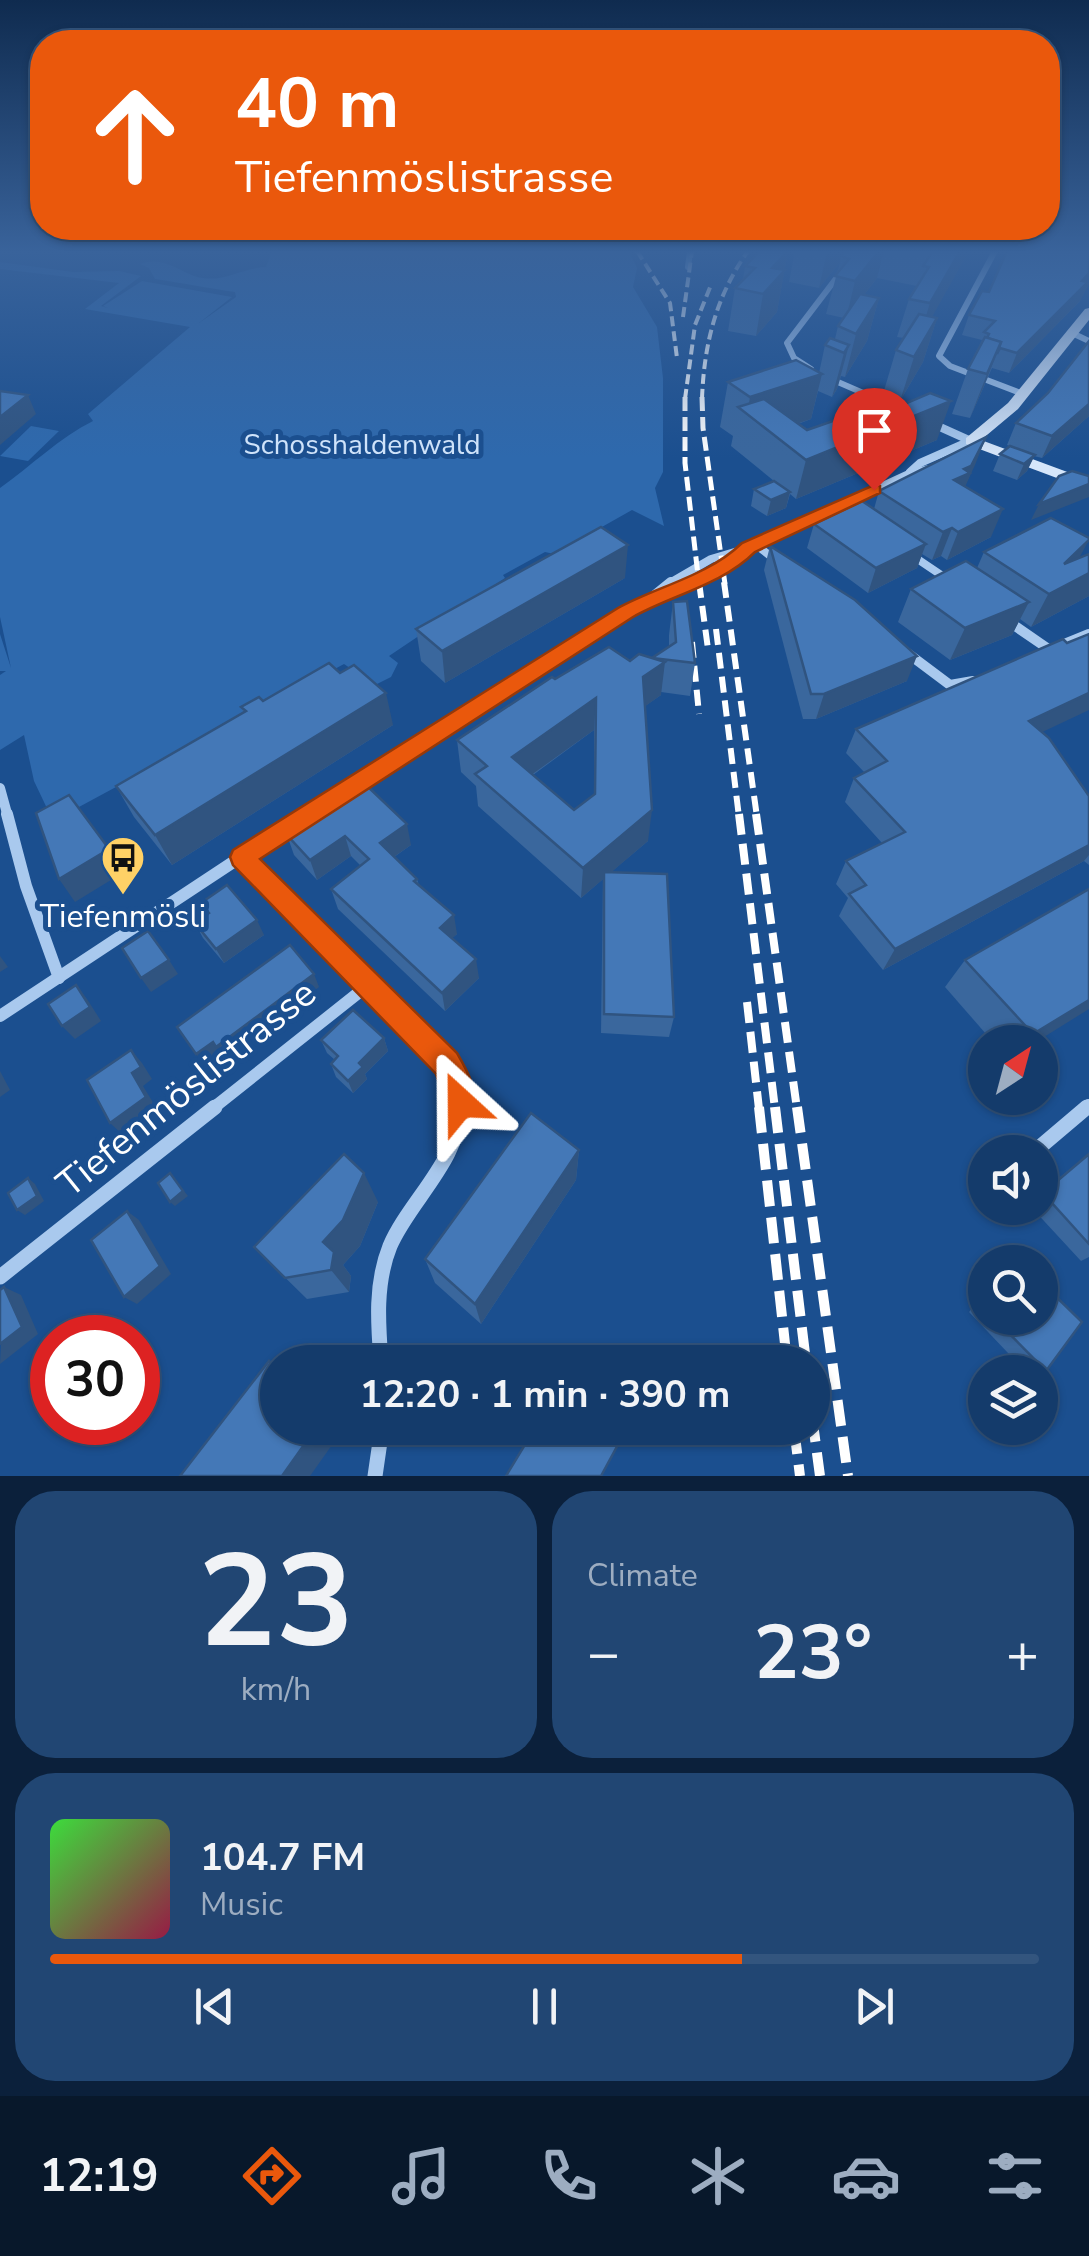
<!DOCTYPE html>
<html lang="en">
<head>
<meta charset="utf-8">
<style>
	body { margin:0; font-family:"Nunito Sans",sans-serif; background:#214673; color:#f1f3f6; height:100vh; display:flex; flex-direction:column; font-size:38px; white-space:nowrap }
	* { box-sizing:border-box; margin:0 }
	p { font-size:32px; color:#9dadc1 }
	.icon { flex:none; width:55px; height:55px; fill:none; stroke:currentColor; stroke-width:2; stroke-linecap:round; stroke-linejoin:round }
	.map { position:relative; height:1476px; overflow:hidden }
	.drawer { display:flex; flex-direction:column; gap:15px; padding:15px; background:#0b203b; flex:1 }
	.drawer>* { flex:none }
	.guide { position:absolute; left:30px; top:30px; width:1030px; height:210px; border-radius:40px; box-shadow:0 2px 8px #0004,0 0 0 2px #33557e; background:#ea580c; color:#fff; overflow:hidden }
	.needle { width:65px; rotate:36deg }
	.tools { position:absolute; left:968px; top:1025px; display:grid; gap:20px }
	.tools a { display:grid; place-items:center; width:90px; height:90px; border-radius:50%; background:#143b6b; box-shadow:0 2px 8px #0004,0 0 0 2px #33557e; font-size:50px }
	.speed { position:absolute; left:30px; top:1315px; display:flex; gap:20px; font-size:50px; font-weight:700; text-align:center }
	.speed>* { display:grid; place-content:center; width:130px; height:130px; border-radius:50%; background:#143b6b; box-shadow:0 2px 8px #0004,0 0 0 2px #33557e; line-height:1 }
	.speed .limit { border:15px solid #d22; background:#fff; color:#111 }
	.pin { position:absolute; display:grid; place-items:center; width:85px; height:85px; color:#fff; margin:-102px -42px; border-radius:50% 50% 50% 0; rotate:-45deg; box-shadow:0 0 10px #0007 }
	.pin .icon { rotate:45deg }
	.me { position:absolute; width:110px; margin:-55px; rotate:336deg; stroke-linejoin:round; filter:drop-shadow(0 0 8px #0008) }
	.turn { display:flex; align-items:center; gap:35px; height:210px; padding:0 40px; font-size:45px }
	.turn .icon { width:130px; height:130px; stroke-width:2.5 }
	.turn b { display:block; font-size:70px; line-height:85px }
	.big { font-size:75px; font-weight:700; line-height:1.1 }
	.drawer .tile { flex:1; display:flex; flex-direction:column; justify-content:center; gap:15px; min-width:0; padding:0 35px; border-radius:40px; background:#214673 }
	.drawer .dial { align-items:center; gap:0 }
	.dial b { font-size:130px; line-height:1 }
	.song { display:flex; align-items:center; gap:30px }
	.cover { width:120px; height:120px; border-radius:15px; background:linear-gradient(135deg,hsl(120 70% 55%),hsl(340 70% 35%)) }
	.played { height:10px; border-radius:5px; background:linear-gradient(90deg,#ea580c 70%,#33557e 70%) }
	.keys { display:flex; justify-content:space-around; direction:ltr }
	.heat { display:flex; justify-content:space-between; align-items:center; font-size:55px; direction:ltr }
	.drawer .tiles { flex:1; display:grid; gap:15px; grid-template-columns:1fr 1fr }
	.tile:last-child { grid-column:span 2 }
	.trip { position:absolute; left:260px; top:1345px; width:570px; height:100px; border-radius:50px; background:#143b6b; box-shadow:0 2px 8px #0004,0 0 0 2px #33557e; font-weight:700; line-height:100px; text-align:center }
	.tabs { display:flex; height:160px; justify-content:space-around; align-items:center; background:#08182b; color:#9dadc1 }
	.tabs .icon { width:70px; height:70px }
	.tabs .active { color:#ea580c }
	.tabs b { font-size:45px; color:#f1f3f6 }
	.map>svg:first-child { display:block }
</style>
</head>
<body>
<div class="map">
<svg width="1089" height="1476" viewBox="0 0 1089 1476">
	<rect width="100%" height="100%" fill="#1b4f8f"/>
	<g fill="#2e69ad">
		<path d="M272,251H629L637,268L633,287L657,327L663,378V472L655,488L664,526L632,510L554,554L545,552L503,575L505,578L389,656L398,663L391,677L375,685L344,664L53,821L34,781L24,735L0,750V675L6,671H0V634L11,668L0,617V488C31,466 59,438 93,421L88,414L190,327L85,309L119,283L0,269V262L73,272L119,271L141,276L101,306L108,308L103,306L142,281L232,297L199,323L236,297L235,292C207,288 182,283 155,279L149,268L140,264C162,256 176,269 194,276C221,285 240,268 266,267Z"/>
		<path d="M31,426L59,431L28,461L0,456Z"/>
	</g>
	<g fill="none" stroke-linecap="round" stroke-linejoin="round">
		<g stroke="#a9c9ee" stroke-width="6">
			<path d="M995,251L939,356L950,366L1023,394"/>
			<path d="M688,267L690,251"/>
			<path d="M1072,333L1089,341"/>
			<path d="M811,369L794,358L787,343L857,251"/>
			<path d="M831,379L877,399"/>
		</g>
		<g stroke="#a9c9ee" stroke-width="8">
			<path d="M872,397L907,412"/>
			<path d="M931,423L971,441"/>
			<path d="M910,472L920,463L970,441"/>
			<path d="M755,544L778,562"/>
			<path d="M910,554L950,581"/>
			<path d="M668,584L711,559L748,548L909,474L928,469"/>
			<path d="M686,584L727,564L748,548"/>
		</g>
		<g stroke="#a9c9ee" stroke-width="10">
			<path d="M655,595L671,582"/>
			<path d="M1005,619L1050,650"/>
			<path d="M1062,645L1089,634"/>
			<path d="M906,652L950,685L973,681"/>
			<path d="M0,788L8,817"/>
			<path d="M302,817L607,621L692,582"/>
		</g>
		<g stroke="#a9c9ee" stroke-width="12">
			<path d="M7,814L26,886L59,978"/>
			<path d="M367,986C403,1022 455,1056 459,1109"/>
			<path d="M0,1016L306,814"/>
			<path d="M212,1109L367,986L242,857"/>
			<path d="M1084,1109L1089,1105"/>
		</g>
		<g stroke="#a9c9ee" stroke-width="15">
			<path d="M1034,1152L1087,1107"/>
			<path d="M0,1277L215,1107"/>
			<path d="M381,1362C378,1323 375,1283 390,1246C409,1201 462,1158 459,1107"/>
			<path d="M375,1476L382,1428"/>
		</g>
		<path fill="#d6e6fa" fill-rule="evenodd" d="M1089,308V320L1018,409L981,440L1089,480V490L966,444V438L1008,403L1085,309Z"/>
		<g stroke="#fff" stroke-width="4" stroke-dasharray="10 5" stroke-linecap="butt">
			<path d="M637,251L670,303L677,358"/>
			<path d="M683,317L692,251"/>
			<path d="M685,399L695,325L711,285"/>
			<path d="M702,399C704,344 716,296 748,251"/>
		</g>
		<g stroke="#fff" stroke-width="5" stroke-dasharray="14 6" stroke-linecap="butt">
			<path d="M685,397V463L699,584"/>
			<path d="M702,397L703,428L725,584"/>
		</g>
		<g stroke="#fff" stroke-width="6" stroke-dasharray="16 8" stroke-linecap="butt">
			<path d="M699,582L708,649"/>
			<path d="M724,582L757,817"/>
			<path d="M716,629L739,817"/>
			<path d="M692,642L699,714"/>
		</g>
		<g stroke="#fff" stroke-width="8" stroke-dasharray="21 9" stroke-linecap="butt">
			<path d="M739,814L775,1109"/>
			<path d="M756,814L797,1109"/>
			<path d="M747,1002L759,1109"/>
		</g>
		<g stroke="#fff" stroke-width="10" stroke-dasharray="26 11" stroke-linecap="butt">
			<path d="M759,1107L787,1362"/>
			<path d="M775,1107L806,1362"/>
			<path d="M797,1107L848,1476"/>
			<path d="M812,1416L820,1476"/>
			<path d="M794,1428L800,1476"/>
		</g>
	</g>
	<g fill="#3a679d" fill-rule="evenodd">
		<path d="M788,251L777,312L756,336L728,331L735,288L743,280L745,266Z"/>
		<path d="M795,251H969L931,317L937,318L923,362L900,401L883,394L896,350L904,338L897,337L909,299L917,286L877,278L864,295L879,298L867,341L845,377L841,376L837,389L832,397L818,391L811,419L798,424L807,430L937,440L796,499L790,494L786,508L767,516L751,506L754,489L774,481L731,446L733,436L720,427L728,382L819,373L825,345L835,339L838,326L844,318L826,314L840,262L819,288L789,282Z"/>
		<path d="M1086,287L1080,301L1009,373L992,368L970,418L952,414L968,369L982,340L962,335L969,315L989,292Z"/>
		<path d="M1089,416L1042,458L1034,456L1027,471L1017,480L993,471L1000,454L1010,446L1007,445L1016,423Z"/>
		<path d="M986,437L965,486L991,537L947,560L941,556L932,560L922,554L917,568L868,593L807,548L814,524L874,509L879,491Z"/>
		<path d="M770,546L907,681L816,719H803L764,570Z"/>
		<path d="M984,552L1080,558L1089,554V596L1031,627L1020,619L1012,635L950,660L898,622L911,589L977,568Z"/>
		<path d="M625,578L445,683L421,661L416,629Z"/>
		<path d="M673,602L695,663L690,696L661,692V695L645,706L648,841L611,872L674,1017L669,1037L601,1033L603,879L581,898L478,806L476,786L461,772L457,740L555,679L630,661L652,658L669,646V635ZM594,730V796L574,810L533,775Z"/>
		<path d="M263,701L393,725L172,865L134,817L116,786L243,712L241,707Z"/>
		<path d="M856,729L1042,732L1089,796V865L1084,861L883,970L839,916L848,898L836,884L846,861L882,843L845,802L854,778L865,773L846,753Z"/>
		<path d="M365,784L411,845L394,857L417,879L419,885L457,934L452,938L479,978L445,1011L338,909L331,889L361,866L351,856L317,880L294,855L287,835Z"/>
		<path d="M1089,889L1036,1042H993L945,987L965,960Z"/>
		<path d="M201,903L264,935L224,963L203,938L195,923L207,915Z"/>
		<path d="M384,1038L388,1051L365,1074L367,1079L353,1093L336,1077L331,1064L335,1060L327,1053L321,1040Z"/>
		<path d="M579,1150L576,1180L481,1324L435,1283L425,1259Z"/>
		<path d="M1089,1154V1257L1081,1261L1032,1208H1040V1193Z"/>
		<path d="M378,1202L360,1246L343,1265L351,1276L349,1292L307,1299L254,1247Z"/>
		<path d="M985,1292V1318H1040L1046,1371L1040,1373L1026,1372L969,1312Z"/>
	</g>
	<g fill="#305480">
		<path d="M788,251L777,312L756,336L763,294L772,268Z"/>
		<path d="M827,251H848L841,256L840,262L819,288Z"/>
		<path d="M879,251H884L877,278L846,319L855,281Z"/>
		<path d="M960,251H969L918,342L930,303Z"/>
		<path d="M1089,273V284L1080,301L1009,373L1017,353Z"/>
		<path d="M879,298L867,341L845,377L856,334Z"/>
		<path d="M937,318L923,362L900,401L914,357Z"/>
		<path d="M1001,342L984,386L970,418L987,374Z"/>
		<path d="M849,345L837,389L832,397L844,353Z"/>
		<path d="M822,374L811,419L770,433L747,415L750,397Z"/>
		<path d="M28,395L36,414L0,445V417Z"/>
		<path d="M951,401L937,440L796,499L806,460Z"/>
		<path d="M1089,404V416L1042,458L1052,436Z"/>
		<path d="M986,437L975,465L959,500L954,480Z"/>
		<path d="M1035,455L1027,471L1017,480L1024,464Z"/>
		<path d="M1089,484V497L1031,520L1039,504Z"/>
		<path d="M790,492L786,508L767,516L771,500Z"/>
		<path d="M1003,509L991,537L947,560L958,532Z"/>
		<path d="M952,528L941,556L932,560L943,532Z"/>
		<path d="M1089,540L1072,571L1089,573V596L1031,627L1064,564Z"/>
		<path d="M926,544L917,568L868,593L876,568Z"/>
		<path d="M628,545L625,578L445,683L442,651Z"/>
		<path d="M1029,602L1012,635L950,660L965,628Z"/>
		<path d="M917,656L907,681L816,719L824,694Z"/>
		<path d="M665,662L661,695L640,710L643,677Z"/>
		<path d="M386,693L393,725L172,865L155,835Z"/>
		<path d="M1089,693V710L1015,745L1029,721Z"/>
		<path d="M596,698L594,730L513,788L512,757Z"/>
		<path d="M652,810L648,841L581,898L583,868Z"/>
		<path d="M407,824L411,845L385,863L380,843Z"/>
		<path d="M345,836L351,856L317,880L310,860Z"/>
		<path d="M1089,845V855L1084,861L883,970L895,949Z"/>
		<path d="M109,849L124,872L75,902L59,879Z"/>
		<path d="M454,915L457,934L443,947L440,928Z"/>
		<path d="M257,920L264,935L224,963L216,949Z"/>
		<path d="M0,956L8,967L0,972Z"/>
		<path d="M476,959L479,978L445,1011L442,993Z"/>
		<path d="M169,960L178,974L151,992L141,978Z"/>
		<path d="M314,974L319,987L224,1059L216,1047Z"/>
		<path d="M76,985L87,999L101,1021L75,1039L62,1026Z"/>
		<path d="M1089,1000V1009L1036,1042H1025L1033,1034Z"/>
		<path d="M384,1038L388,1051L365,1074L367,1079L353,1093L348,1081L359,1063Z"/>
		<path d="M213,1042L221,1054L205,1066L196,1054Z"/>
		<path d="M131,1050L142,1063L152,1079L143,1086L157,1109L122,1134L110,1123L132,1073Z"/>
		<path d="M0,1071L10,1090L0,1097Z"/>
		<path d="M579,1150L576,1180L481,1324L475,1304Z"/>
		<path d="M170,1173L188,1196L175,1206L170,1202Z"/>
		<path d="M364,1173L378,1202L360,1246L343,1265L351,1276L349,1292L331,1270L323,1242Z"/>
		<path d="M28,1178L35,1184L44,1201L25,1215L17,1210Z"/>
		<path d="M127,1211L139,1220L171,1274L137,1304L124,1297Z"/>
		<path d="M4,1287L21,1295L38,1334L0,1364Z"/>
		<path d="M316,1428H344L310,1476H282Z"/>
	</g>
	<g fill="#4478b7" stroke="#305480" stroke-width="2.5" fill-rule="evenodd">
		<path d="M760,251H788L772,268L785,270L763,294L735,288L755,268L745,266Z"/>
		<path d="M845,251H879L855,281L835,276L849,259L841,256Z"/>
		<path d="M933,251H960L930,303L909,299L929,267L923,266Z"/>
		<path d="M1007,251H1089V273L1082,281L1088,282L1017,353L1000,348L997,354L1001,342L987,338L989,334L984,332L995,321L969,315L982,291L989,292Z"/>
		<path d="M860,294L879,298L856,334L838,326Z"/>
		<path d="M919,314L937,318L914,357L896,350Z"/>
		<path d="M985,337L1001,342L987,374L968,369Z"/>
		<path d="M830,338L849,345L844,353L825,345Z"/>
		<path d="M1089,341V404L1052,436L1016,423L1048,393Z"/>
		<path d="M796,360L822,374L750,397L728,382Z"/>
		<path d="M0,391L28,395L0,417Z"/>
		<path d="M930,393L951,401L806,460L738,407L764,399L807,430L870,408L881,414Z"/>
		<path d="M986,437L971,466L964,469L970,473L954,480L1003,509L958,532L952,528L943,532L879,491Z"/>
		<path d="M1010,446L1035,455L1024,464L1000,454Z"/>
		<path d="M1072,471L1089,476V484L1039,504L1059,476Z"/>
		<path d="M774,481L790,492L771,500L754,489Z"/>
		<path d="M862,501L926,544L876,568L814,524Z"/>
		<path d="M1051,518L1089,538V540L1064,564L1089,554V573L1049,594L984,552Z"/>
		<path d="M601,527L628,545L442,651L416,629Z"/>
		<path d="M770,546L855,600L917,656L824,694H811Z"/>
		<path d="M966,561L1029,602L965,628L911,589Z"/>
		<path d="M687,601L695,663L652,658L676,642L673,602Z"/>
		<path d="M1089,634V693L1029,721L1049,738L1089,796V845L895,949L849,894L866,885L846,861L905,832L854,778L887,761L856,729L1063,639L1067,643Z"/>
		<path d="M609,647L630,661L639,654L665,662L643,677L652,810L583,868L475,774L487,766L457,740L552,677L555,679ZM596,698L595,794L574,810L512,757Z"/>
		<path d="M329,663L340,673L354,665L386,693L155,835L116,786L246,711L241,707L259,697L263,701Z"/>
		<path d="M365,784L407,824L380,843L417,879L414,881L454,915L440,928L476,959L442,993L331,889L369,859L345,836L310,860L287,835Z"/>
		<path d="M69,795L109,849L59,879L36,813Z"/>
		<path d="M604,872L667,874L674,1017L604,1014Z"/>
		<path d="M227,885L257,920L216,949L195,923L209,913L201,903Z"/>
		<path d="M1089,889V1000L1033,1034L965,960Z"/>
		<path d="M148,931L169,960L141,978L122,948Z"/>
		<path d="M290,945L314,974L216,1047L213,1042L196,1054L177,1027Z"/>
		<path d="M76,985L90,1007L62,1026L48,1004Z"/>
		<path d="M353,1010L384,1038L359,1063L363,1067L348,1081L331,1064L338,1056L321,1040Z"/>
		<path d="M131,1050L141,1067L132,1073L146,1097L110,1123L87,1080Z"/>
		<path d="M531,1113L579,1150L475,1304L425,1259Z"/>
		<path d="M344,1154L364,1173L343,1220L323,1242L334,1252L331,1270L285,1278L254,1247Z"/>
		<path d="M1089,1154V1244L1043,1193Z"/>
		<path d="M170,1173L183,1191L170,1202L158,1183Z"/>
		<path d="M28,1178L37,1196L17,1210L8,1193Z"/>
		<path d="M127,1211L160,1266L124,1297L91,1240Z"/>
		<path d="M1040,1281L1082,1322L1046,1371L994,1318H1040Z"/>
		<path d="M4,1287L22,1327L0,1344V1290Z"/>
		<path d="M269,1361L278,1370V1428H316L282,1476H180Z"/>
		<path d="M535,1428H627L601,1476H506Z"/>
	</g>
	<linearGradient id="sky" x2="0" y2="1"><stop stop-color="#0f2b4f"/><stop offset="0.55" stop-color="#39639b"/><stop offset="1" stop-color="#39639b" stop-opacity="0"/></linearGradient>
	<rect width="1089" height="458" fill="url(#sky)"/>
	<path fill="#ea580c" stroke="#983908" stroke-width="2.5" d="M874,485L880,486V493L755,552C722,585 672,595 633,617L260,859L457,1053C468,1072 480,1093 472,1114L461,1118L450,1114L436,1074L233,865L230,857L233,850L618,608C658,586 708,576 742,543Z"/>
	<defs>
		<symbol id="bus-pin" viewBox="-11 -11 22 30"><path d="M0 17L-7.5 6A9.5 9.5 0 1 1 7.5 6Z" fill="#ffd166" stroke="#1b4f8f"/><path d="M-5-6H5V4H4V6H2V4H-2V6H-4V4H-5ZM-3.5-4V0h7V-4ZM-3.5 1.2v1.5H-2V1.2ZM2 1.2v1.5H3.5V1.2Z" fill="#111"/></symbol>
	</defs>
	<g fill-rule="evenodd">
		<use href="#bus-pin" x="98" y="833" width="50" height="68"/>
	</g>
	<g text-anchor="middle" stroke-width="10" stroke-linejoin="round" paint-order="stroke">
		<g font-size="28" fill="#cfe3fa" stroke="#1b4f8f">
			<text x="362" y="454">Schosshaldenwald</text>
		</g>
		<g font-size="32" fill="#fff" stroke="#1b4f8f">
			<text x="123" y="927">Tiefenmösli</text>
		</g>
		<g font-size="38" fill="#fff" stroke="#1b4f8f">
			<text transform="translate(186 1088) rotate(-39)" y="13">Tiefenmöslistrasse</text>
		</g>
	</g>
</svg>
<div class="tools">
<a><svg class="needle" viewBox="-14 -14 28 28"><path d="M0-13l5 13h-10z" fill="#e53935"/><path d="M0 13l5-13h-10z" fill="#9dadc1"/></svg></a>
<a><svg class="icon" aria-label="sound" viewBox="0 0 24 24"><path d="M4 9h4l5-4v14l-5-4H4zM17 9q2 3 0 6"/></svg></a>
<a><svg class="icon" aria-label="search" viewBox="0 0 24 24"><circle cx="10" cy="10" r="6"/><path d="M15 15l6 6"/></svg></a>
<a><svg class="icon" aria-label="layers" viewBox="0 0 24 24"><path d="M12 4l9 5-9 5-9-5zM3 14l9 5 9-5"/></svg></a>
</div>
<div class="speed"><div class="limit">30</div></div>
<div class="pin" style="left:874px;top:490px;background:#d93025"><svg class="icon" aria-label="arrive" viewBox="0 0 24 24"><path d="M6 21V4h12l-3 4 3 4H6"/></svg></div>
<svg class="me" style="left:461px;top:1103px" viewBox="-20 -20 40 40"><path d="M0-17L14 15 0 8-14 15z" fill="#ea580c" stroke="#fff" stroke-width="4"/></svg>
<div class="trip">12:20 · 1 min · 390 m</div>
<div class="guide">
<div class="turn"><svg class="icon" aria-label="ahead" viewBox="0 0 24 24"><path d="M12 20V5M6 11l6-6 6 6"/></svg><div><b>40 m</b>Tiefenmöslistrasse</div></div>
</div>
</div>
<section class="drawer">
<div class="tiles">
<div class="tile dial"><b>23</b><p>km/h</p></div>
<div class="tile"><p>Climate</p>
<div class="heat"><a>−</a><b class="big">23°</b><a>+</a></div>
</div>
<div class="tile">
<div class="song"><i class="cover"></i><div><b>104.7 FM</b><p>Music</p></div></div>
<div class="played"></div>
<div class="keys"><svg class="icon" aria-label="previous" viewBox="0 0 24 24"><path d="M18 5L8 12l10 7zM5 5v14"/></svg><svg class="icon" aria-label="pause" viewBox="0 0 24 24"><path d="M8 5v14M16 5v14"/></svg><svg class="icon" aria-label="next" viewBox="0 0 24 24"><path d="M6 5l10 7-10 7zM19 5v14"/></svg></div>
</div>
</div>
</section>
<nav class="tabs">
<b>12:19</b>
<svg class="icon active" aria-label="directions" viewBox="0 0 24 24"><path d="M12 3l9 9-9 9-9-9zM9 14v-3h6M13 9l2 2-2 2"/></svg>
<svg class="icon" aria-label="music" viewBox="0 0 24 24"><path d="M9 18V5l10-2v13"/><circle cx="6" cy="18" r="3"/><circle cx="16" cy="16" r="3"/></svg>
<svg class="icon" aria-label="phone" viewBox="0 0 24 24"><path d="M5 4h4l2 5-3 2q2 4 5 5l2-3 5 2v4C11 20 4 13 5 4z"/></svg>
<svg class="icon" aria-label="climate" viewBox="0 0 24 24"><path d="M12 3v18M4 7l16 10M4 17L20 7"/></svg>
<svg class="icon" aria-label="car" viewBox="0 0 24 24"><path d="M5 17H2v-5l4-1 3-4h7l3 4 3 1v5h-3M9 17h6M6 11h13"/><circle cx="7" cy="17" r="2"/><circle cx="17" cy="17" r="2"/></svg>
<svg class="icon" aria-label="filters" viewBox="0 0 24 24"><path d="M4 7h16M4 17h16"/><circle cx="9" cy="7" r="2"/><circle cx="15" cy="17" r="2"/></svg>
</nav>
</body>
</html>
